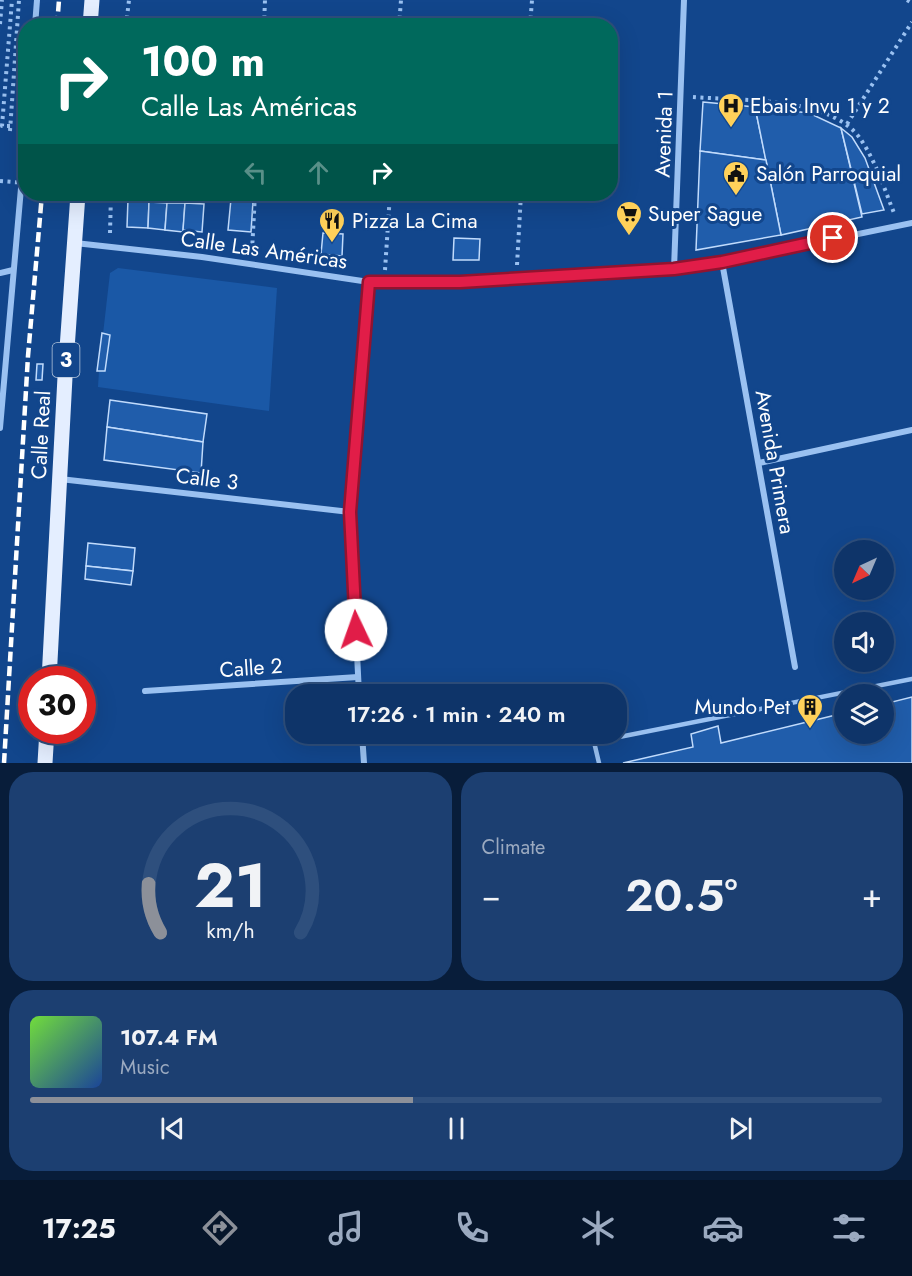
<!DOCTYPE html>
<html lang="en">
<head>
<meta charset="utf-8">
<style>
	body { margin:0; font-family:Jost,sans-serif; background:#1c3f71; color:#f1f3f6; height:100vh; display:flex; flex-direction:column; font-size:22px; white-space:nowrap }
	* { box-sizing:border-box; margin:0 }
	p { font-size:20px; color:#9baac0 }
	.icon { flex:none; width:33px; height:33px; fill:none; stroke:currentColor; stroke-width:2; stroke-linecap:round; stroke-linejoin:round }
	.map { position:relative; height:763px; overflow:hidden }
	.side { display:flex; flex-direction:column; gap:9px; padding:9px; background:#081d3a; flex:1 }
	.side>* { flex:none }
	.banner { position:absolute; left:18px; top:18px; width:600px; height:183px; border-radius:24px; box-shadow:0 6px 24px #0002,0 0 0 2px #2e4f7d; background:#00695c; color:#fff; overflow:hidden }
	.needle { width:39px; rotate:224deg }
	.buttons { position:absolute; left:834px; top:540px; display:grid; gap:12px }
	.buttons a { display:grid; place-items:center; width:60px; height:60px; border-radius:50%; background:#0e3469; box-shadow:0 6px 24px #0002,0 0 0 2px #2e4f7d; font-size:30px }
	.speed { position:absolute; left:18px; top:666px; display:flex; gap:12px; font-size:30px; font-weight:700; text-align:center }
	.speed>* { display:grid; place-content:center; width:78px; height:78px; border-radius:50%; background:#0e3469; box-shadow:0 6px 24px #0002,0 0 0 2px #2e4f7d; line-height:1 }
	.speed .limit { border:9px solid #d22; background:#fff; color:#111 }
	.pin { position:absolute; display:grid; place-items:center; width:51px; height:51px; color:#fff; margin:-26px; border:3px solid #fff; border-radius:50%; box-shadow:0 2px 6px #0007 }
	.me { position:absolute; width:66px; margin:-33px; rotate:357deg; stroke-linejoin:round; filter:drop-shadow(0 0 4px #0008) }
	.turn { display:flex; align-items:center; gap:21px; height:126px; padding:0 24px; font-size:27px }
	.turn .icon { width:78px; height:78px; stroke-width:2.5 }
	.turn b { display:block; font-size:42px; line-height:51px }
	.lanes { display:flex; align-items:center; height:57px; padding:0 24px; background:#0003; justify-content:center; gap:30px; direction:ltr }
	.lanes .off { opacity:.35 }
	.big { font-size:45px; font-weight:600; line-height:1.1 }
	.side .tile { flex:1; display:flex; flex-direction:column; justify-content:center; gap:9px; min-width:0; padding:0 21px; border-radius:24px; background:#1c3f71 }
	.side .dial { align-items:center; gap:0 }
	.dial svg { height:156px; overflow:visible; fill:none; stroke:#2e4f7d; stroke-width:7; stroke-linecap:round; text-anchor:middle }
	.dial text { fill:#f1f3f6; stroke:none }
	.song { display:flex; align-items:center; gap:18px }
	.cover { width:72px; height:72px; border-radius:9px; background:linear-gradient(135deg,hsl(100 70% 55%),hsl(220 70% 35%)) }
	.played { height:6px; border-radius:3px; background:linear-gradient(90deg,#8c9099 45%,#2e4f7d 45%) }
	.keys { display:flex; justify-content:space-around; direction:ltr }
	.heat { display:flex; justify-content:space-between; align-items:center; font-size:33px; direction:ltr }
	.side .tiles { flex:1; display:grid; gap:9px; grid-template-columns:1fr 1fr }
	.tile:last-child { grid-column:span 2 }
	.trip { position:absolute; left:285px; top:684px; width:342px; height:60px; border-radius:24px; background:#0e3469; box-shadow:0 6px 24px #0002,0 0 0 2px #2e4f7d; font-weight:600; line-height:60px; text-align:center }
	.menu { display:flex; height:96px; justify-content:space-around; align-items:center; background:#06152a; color:#9baac0 }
	.menu .icon { width:42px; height:42px }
	.menu .on { color:#8c9099 }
	.menu b { font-size:27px; color:#f1f3f6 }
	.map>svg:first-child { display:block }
</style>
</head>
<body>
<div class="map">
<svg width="912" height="763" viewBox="0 0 912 763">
	<rect width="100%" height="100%" fill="#12468c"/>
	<path fill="#1a58a6" d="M118,268L277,288L269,411L98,387L99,371H105L110,335L103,334L110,273Z"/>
	<g fill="#205dab" stroke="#c1dbfc" stroke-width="1.5">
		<path d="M703,102L755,107L766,160L700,151Z"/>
		<path d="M755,107L809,113L841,128L862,217L781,235Z"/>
		<path d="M841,128L852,137L865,158L884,210L862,214Z"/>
		<path d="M700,151L766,160L781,235L696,250Z"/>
		<path d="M128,199L149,202L148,228L127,227Z"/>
		<path d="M231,199L253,201L251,232L228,230Z"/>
		<path d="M149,202L167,203L165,230L148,228Z"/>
		<path d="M167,203H185L183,232L165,230Z"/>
		<path d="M185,203L204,204L202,232L183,230Z"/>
		<path d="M323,233L343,234L342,256L321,254Z"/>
		<path d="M454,238L480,239L479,260H453Z"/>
		<path d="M102,333L110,335L105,371H97Z"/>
		<path d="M37,364H43L42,380H36Z"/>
		<path d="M110,400L207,414L203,442L107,427Z"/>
		<path d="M107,427L203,442L201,473L104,460Z"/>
		<path d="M88,543L135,548L133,571L86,566Z"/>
		<path d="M86,566L133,571L131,585L85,579Z"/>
		<path d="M912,697V763H623L693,747L691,734L718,726L721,743L844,713V734H884V704Z"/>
	</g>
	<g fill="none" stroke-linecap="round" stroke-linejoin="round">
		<g stroke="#9ac1f1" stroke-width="4" stroke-dasharray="3 4.5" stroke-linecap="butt">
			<path d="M907,0L912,3"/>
			<path d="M0,24L2,0"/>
			<path d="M117,26V20L127,21"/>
			<path d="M126,26L129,0"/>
			<path d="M264,26L265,0"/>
			<path d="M399,26L401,0"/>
			<path d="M530,26L532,0"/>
			<path d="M693,97C740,101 828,96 859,137C875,159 884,188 894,213"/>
			<path d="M847,124L912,22"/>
			<path d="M10,126H2L12,0"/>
			<path d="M10,131L19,0"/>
			<path d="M110,233L111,194"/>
			<path d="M252,251L255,194"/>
			<path d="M517,265L521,194"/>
			<path d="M385,270L390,194"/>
		</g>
		<path stroke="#9ac1f1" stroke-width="4.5" d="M599,763L594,742L912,679"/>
		<g stroke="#9ac1f1" stroke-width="6">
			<path d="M35,26L37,0"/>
			<path d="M75,243L202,257L369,282L412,283L674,269L722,262L912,223"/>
			<path d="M722,262L795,667"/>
			<path d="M674,269L684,0"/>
			<path d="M0,273L13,270"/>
			<path d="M0,428L26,131"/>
			<path d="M759,463L912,430"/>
			<path d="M60,479L350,512"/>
			<path d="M145,691L358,677"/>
			<path d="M359,694L350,512L369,282"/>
			<path d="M362,734L364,763"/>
		</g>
		<g stroke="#e4eeff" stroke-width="15">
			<path d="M90,26L92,0"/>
			<path d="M49,680L65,377L78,194"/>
			<path d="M45,763L47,730"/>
		</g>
		<g stroke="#fff" stroke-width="4.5" stroke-dasharray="10 4.5" stroke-linecap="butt">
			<path d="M57,26L59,0"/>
			<path d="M4,763L28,356L42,194"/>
		</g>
		<path stroke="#9ac1f1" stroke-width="4" stroke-dasharray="3 4.5" stroke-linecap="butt" d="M0,181L26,183"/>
	</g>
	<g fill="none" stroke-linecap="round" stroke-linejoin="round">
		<defs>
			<path id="route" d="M356,630L350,512L369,282H460L674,269L722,262L833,238"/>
		</defs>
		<use href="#route" stroke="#92132f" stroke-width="15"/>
		<use href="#route" stroke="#e11d48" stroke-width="10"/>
	</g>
	<defs>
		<symbol id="hospital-pin" viewBox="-11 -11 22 30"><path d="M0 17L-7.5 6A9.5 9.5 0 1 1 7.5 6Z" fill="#ffd15a" stroke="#12468c"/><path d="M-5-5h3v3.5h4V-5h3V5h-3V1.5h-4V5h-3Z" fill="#111"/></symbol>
		<symbol id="civic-pin" viewBox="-11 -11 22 30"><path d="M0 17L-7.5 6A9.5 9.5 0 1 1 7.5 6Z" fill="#ffd15a" stroke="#12468c"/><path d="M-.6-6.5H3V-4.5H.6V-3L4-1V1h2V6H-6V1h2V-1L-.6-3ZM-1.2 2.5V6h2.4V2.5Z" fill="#111"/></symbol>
		<symbol id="supermarket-pin" viewBox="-11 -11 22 30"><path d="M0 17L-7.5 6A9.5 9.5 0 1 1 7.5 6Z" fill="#ffd15a" stroke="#12468c"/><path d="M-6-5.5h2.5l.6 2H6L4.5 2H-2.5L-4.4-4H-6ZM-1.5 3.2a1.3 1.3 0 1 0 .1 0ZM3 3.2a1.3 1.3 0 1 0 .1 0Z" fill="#111"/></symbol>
		<symbol id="restaurant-pin" viewBox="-11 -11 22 30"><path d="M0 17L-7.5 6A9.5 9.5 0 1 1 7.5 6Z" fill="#ffd15a" stroke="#12468c"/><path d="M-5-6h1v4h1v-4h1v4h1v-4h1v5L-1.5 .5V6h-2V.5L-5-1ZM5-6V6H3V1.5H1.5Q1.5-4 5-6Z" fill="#111"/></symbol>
		<symbol id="building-pin" viewBox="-11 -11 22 30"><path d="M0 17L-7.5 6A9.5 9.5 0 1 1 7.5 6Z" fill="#ffd15a" stroke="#12468c"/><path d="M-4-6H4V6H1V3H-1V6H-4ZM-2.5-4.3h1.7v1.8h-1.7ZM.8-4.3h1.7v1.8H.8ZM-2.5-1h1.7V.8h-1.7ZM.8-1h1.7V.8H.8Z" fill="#111"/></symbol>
	</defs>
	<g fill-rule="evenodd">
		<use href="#hospital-pin" x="716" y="91" width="30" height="40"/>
		<use href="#civic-pin" x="721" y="159" width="30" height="40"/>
		<use href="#supermarket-pin" x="614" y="199" width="30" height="40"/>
		<use href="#restaurant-pin" x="317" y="206" width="30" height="40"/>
		<use href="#building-pin" x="795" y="692" width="30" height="40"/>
	</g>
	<g text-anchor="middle" stroke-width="6" stroke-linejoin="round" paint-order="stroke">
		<rect fill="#12468c" stroke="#b8c8dc" stroke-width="1.5" x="52.5" y="343" width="27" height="34" rx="4.5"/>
		<g font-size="20" font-weight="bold" fill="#fff">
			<text x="66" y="367">3</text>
		</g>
		<g font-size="21" fill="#fff" stroke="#12468c" text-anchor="start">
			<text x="750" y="113">Ebais Invu 1 y 2</text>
			<text x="756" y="181">Salón Parroquial</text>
			<text x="648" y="221">Super Sague</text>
			<text x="352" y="228">Pizza La Cima</text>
			<text x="790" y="714" text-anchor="end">Mundo Pet</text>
		</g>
		<g font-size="21" fill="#fff" stroke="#12468c">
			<text transform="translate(664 134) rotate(-88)" y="7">Avenida 1</text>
			<text transform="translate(264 250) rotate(8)" y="7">Calle Las Américas</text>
			<text transform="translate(41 435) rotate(-87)" y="7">Calle Real</text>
			<text transform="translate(775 462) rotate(80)" y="7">Avenida Primera</text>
			<text transform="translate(207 479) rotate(7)" y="7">Calle 3</text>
			<text transform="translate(251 668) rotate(-4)" y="7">Calle 2</text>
		</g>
	</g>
</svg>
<div class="buttons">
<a><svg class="needle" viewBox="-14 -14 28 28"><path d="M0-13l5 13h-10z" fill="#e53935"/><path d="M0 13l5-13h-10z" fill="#9baac0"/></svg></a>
<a><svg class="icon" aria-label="sound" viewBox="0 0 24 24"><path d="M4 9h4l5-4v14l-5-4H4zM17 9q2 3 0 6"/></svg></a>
<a><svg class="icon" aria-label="layers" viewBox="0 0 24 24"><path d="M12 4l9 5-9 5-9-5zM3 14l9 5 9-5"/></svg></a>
</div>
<div class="speed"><div class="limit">30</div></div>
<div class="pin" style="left:833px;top:238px;background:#d93025"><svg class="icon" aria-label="arrive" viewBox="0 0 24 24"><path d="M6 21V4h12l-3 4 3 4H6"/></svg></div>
<svg class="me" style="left:356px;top:630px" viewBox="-20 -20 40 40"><circle r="19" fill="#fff"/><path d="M0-13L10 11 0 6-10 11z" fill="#e11d48"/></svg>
<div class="trip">17:26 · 1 min · 240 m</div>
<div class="banner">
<div class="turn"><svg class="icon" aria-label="right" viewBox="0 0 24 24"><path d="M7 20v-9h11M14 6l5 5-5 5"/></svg><div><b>100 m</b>Calle Las Américas</div></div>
<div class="lanes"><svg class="icon off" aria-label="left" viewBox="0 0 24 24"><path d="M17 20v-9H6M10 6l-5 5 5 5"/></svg><svg class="icon off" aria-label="ahead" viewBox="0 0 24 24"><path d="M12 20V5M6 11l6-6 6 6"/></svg><svg class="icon" aria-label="right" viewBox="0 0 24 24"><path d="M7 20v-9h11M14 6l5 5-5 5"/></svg></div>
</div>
</div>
<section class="side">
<div class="tiles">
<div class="tile dial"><svg viewBox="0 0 100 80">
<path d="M14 69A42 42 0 1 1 86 69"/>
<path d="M14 69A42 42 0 0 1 8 44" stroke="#8c9099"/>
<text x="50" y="56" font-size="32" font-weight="700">21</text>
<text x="50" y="72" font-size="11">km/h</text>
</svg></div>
<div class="tile"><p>Climate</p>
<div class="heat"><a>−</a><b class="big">20.5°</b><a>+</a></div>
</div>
<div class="tile">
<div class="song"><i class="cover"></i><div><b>107.4 FM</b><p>Music</p></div></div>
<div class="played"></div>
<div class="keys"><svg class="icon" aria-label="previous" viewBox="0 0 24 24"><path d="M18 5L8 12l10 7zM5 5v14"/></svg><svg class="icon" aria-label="pause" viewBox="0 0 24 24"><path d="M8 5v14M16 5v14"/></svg><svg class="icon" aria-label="next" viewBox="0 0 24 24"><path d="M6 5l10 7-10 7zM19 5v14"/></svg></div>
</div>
</div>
</section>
<nav class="menu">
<b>17:25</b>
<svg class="icon on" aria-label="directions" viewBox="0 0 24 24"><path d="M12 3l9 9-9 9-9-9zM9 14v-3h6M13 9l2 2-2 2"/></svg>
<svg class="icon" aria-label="music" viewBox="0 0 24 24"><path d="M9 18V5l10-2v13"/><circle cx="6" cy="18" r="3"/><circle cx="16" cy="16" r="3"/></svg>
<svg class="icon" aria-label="phone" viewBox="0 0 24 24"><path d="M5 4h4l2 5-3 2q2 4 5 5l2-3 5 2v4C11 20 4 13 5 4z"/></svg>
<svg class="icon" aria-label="climate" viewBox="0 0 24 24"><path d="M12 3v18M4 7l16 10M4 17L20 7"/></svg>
<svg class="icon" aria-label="car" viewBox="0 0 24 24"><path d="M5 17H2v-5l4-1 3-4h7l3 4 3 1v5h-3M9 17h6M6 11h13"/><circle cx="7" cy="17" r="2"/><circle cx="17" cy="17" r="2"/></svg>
<svg class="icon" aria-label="filters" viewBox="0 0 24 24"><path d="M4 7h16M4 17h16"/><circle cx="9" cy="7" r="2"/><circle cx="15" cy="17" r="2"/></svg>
</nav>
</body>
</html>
